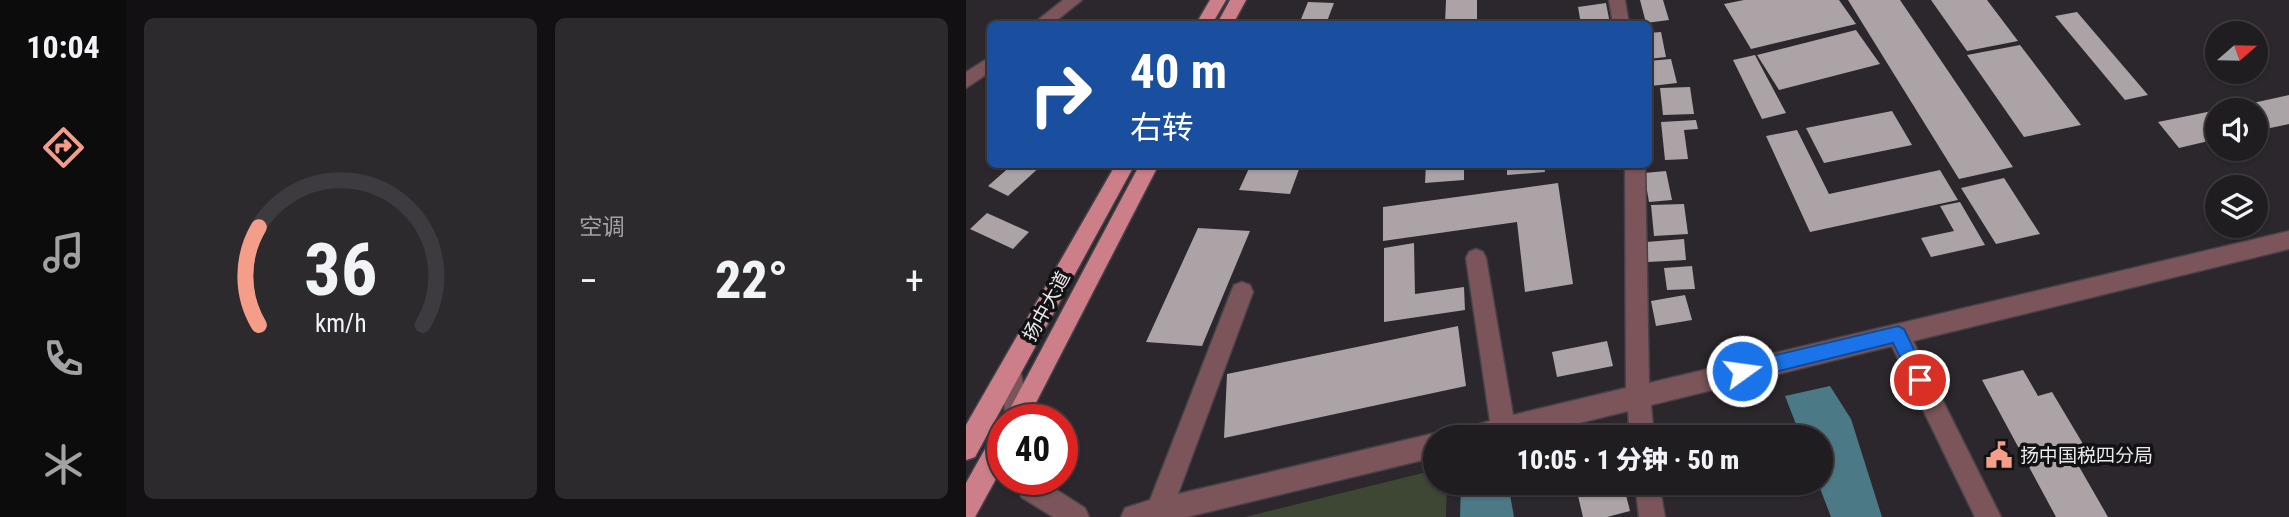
<!DOCTYPE html>
<html lang="zh">
<head>
<meta charset="utf-8">
<style>
	body { margin:0; font-family:"Roboto Condensed","Noto Sans SC",sans-serif; background:#2d2a2e; color:#f1f3f6; height:100vh; display:flex; flex-direction:column; font-size:26px; white-space:nowrap }
	* { box-sizing:border-box; margin:0 }
	p { font-size:23px; color:#a2a2a5 }
	.icon { flex:none; width:38px; height:38px; fill:none; stroke:currentColor; stroke-width:2; stroke-linecap:round; stroke-linejoin:round }
	.map { position:relative; flex:1; overflow:hidden }
	.sheet { display:flex; flex-direction:column; gap:18px; padding:18px; background:#121012; width:840px }
	.sheet>* { flex:none }
	.top-card { position:absolute; left:21px; top:21px; width:665px; height:147px; border-radius:10px; box-shadow:0 2px 5px #0004,0 0 0 2px #3d3b3f; background:#1a4fa0; color:#fff; overflow:hidden }
	.needle { width:46px; rotate:70deg }
	.tools { position:absolute; left:1239px; top:21px; display:grid; gap:14px }
	.tools a { display:grid; place-items:center; width:63px; height:63px; border-radius:50%; background:#201d21; box-shadow:0 2px 5px #0004,0 0 0 2px #3d3b3f; font-size:35px }
	.speed { position:absolute; left:21px; top:404px; display:flex; gap:14px; font-size:35px; font-weight:700; text-align:center }
	.speed>* { display:grid; place-content:center; width:91px; height:91px; border-radius:50%; background:#201d21; box-shadow:0 2px 5px #0004,0 0 0 2px #3d3b3f; line-height:1 }
	.speed .limit { border:10px solid #d22; background:#fff; color:#111 }
	.pin { position:absolute; display:grid; place-items:center; width:60px; height:60px; color:#fff; margin:-30px; border:4px solid #fff; border-radius:50%; box-shadow:0 2px 7px #0007 }
	.me { position:absolute; width:77px; margin:-38px; rotate:76deg; stroke-linejoin:round; filter:drop-shadow(0 0 5px #0008) }
	.turn { display:flex; align-items:center; gap:24px; height:147px; padding:0 28px; font-size:32px }
	.turn .icon { width:91px; height:91px; stroke-width:2.5 }
	.turn b { display:block; font-size:49px; line-height:60px }
	.big { font-size:52px; font-weight:800; line-height:1.1 }
	.sheet .card { flex:1; display:flex; flex-direction:column; justify-content:center; gap:10px; min-width:0; padding:0 24px; border-radius:10px; background:#2d2a2e }
	.sheet .dial { align-items:center; gap:0 }
	.dial svg { height:182px; overflow:visible; fill:none; stroke:#3d3b3f; stroke-width:7; stroke-linecap:round; text-anchor:middle }
	.dial text { fill:#f1f3f6; stroke:none }
	.heat { display:flex; justify-content:space-between; align-items:center; font-size:38px; direction:ltr }
	.sheet .tiles { flex:1; display:grid; gap:18px; grid-template-columns:repeat(2,1fr) }
	.trip { position:absolute; left:457px; top:425px; width:410px; height:70px; border-radius:35px; background:#201d21; box-shadow:0 2px 5px #0004,0 0 0 2px #3d3b3f; font-weight:800; line-height:70px; text-align:center }
	main { display:flex; flex:1; min-height:0 }
	.menu { display:flex; flex-direction:column; width:126px; justify-content:space-around; align-items:center; background:#0d0c0d; color:#a2a2a5 }
	.menu .icon { width:49px; height:49px }
	.menu .current { color:#f49e8a }
	.menu b { font-size:32px; color:#f1f3f6 }
	.map>svg:first-child { display:block }
</style>
</head>
<body>
<main>
<nav class="menu">
<b>10:04</b>
<svg class="icon current" aria-label="directions" viewBox="0 0 24 24"><path d="M12 3l9 9-9 9-9-9zM9 14v-3h6M13 9l2 2-2 2"/></svg>
<svg class="icon" aria-label="music" viewBox="0 0 24 24"><path d="M9 18V5l10-2v13"/><circle cx="6" cy="18" r="3"/><circle cx="16" cy="16" r="3"/></svg>
<svg class="icon" aria-label="phone" viewBox="0 0 24 24"><path d="M5 4h4l2 5-3 2q2 4 5 5l2-3 5 2v4C11 20 4 13 5 4z"/></svg>
<svg class="icon" aria-label="climate" viewBox="0 0 24 24"><path d="M12 3v18M4 7l16 10M4 17L20 7"/></svg>
</nav>
<section class="sheet">
<div class="tiles">
<div class="card dial"><svg viewBox="0 0 100 80">
<path d="M14 69A42 42 0 1 1 86 69"/>
<path d="M14 69A42 42 0 0 1 14 26" stroke="#f49e8a"/>
<text x="50" y="56" font-size="32" font-weight="700">36</text>
<text x="50" y="72" font-size="11">km/h</text>
</svg></div>
<div class="card"><p>空调</p>
<div class="heat"><a>−</a><b class="big">22°</b><a>+</a></div>
</div>
</div>
</section>
<div class="map">
<svg width="1323" height="517" viewBox="0 0 1323 517">
	<rect width="100%" height="100%" fill="#2b272c"/>
	<path fill="#3d4734" d="M469,470V483H481L480,517H279Z"/>
	<g fill="#4b7985">
		<path d="M864,386L885,419L916,517H865L852,483L854,438L835,437L819,396Z"/>
		<path d="M495,483H542L548,517H494Z"/>
	</g>
	<g fill="#aba3a6">
		<path d="M480,0H511V24H479Z"/>
		<path d="M674,0H697L703,20L680,23Z"/>
		<path d="M778,0H873L890,24L785,49L758,4Z"/>
		<path d="M882,0H934L1047,167L993,179Z"/>
		<path d="M965,0H1021L1052,41L1001,51Z"/>
		<path d="M342,2L368,3L360,24H333Z"/>
		<path d="M640,3L644,24H615L612,7Z"/>
		<path d="M1111,12L1182,95L1159,100L1089,16Z"/>
		<path d="M890,30L914,64L813,90L791,55Z"/>
		<path d="M695,32L700,57L682,59V33Z"/>
		<path d="M1054,45L1115,125L1058,137L1001,55Z"/>
		<path d="M789,55L820,113L796,119L767,60Z"/>
		<path d="M705,59L711,83L685,86L682,61Z"/>
		<path d="M724,87L728,114L697,115L694,88Z"/>
		<path d="M1323,95V124L1290,131V110H1255Z"/>
		<path d="M1251,110V139L1213,148L1192,122Z"/>
		<path d="M926,111L946,145L858,163L840,128Z"/>
		<path d="M730,120L732,129L718,130L722,159L699,160L695,122Z"/>
		<path d="M831,130L863,194L974,170L992,200L844,232L800,136Z"/>
		<path d="M47,164H77L42,196L22,186Z"/>
		<path d="M285,164H335L324,194L273,190Z"/>
		<path d="M460,164H498V180L459,183Z"/>
		<path d="M541,164H578L579,172L541,175Z"/>
		<path d="M700,171L706,200L683,202L678,173Z"/>
		<path d="M1038,178L1074,234L1030,244L995,188Z"/>
		<path d="M592,183L607,284L559,292L551,222L417,241V207Z"/>
		<path d="M994,202L1019,245L965,257L955,238L988,231L974,206Z"/>
		<path d="M718,204L722,234L688,236L685,205Z"/>
		<path d="M21,213L63,232L47,249L4,229Z"/>
		<path d="M232,228L284,231L236,346L180,342Z"/>
		<path d="M718,239L720,260L682,262L680,242Z"/>
		<path d="M448,243L449,294L498,287L499,310L418,322V248Z"/>
		<path d="M726,266L729,289L701,290L698,268Z"/>
		<path d="M719,295L726,320L690,326L685,301Z"/>
		<path d="M492,326L500,386L258,438L261,374Z"/>
		<path d="M641,341L647,366L591,377L586,352Z"/>
		<path d="M1057,370L1072,396L1086,392L1126,459L1111,463L1142,517H1090L1016,380Z"/>
		<path d="M609,483H657L664,511L641,517H617Z"/>
	</g>
	<g fill="none" stroke-linecap="round" stroke-linejoin="round">
		<defs>
			<g id="minor">
				<path d="M97,0H116L86,24H67Z"/>
				<path d="M643,0H659L663,24H647Z"/>
				<path d="M24,57V72L0,88V72Z"/>
				<path d="M659,164H679L683,383L1323,231V249L947,341L1035,517H1009L926,346L685,405L688,438H664L662,411L552,438H489L492,430L524,421L500,258L503,252L510,249L517,252L520,258L547,415L660,388Z"/>
				<path d="M276,282L284,285L287,292L212,494L469,433L478,438H469V457L221,517H155L159,508L184,500L265,292L268,285Z"/>
				<path d="M45,360L53,363L64,420H40L34,371L37,363Z"/>
				<path d="M51,480H75L119,508L123,517H87L55,497Z"/>
				<path d="M669,483H693L699,517H673Z"/>
			</g>
			<g id="major">
				<path d="M244,0H260L246,24H230Z"/>
				<path d="M264,0H280L267,24H251Z"/>
				<path d="M150,164H169L9,457L0,460V425Z"/>
				<path d="M174,164H193L61,420L37,422Z"/>
				<path d="M37,429V466L9,517H0V483L28,433Z"/>
			</g>
		</defs>
		<use href="#minor" stroke="#464247" stroke-width="3"/>
		<use href="#major" stroke="#464247" stroke-width="3"/>
		<use href="#minor" fill="#7b5559" fill-rule="evenodd"/>
		<use href="#major" fill="#cc7e89" fill-rule="evenodd"/>
	</g>
	<path fill="#1a73e8" stroke="#114b97" stroke-width="2" d="M932,326L938,329L960,374L963,380L960,386H948L927,343L776,380L769,377L767,371L769,366L776,363Z"/>
	<defs>
		<symbol id="civic-bare" viewBox="-9 -9 18 18"><path d="M-.6-6.5H3V-4.5H.6V-3L4-1V1h2V6H-6V1h2V-1L-.6-3ZM-1.2 2.5V6h2.4V2.5Z" fill="#f49e8a" stroke="#121113" stroke-width="2.5" paint-order="stroke"/></symbol>
	</defs>
	<g fill-rule="evenodd">
		<use href="#civic-bare" x="1014" y="436" width="38" height="38"/>
	</g>
	<g text-anchor="middle" stroke-width="7" stroke-linejoin="round" paint-order="stroke">
		<g font-size="19" fill="#ece9ed" stroke="#121113">
			<text transform="translate(80 306) rotate(-61)" y="7">扬中大道</text>
		</g>
		<g font-size="19" fill="#ece9ed" stroke="#121113" text-anchor="start">
			<text x="1054" y="462">扬中国税四分局</text>
		</g>
	</g>
</svg>
<div class="tools">
<a><svg class="needle" viewBox="-14 -14 28 28"><path d="M0-13l5 13h-10z" fill="#e53935"/><path d="M0 13l5-13h-10z" fill="#a2a2a5"/></svg></a>
<a><svg class="icon" aria-label="sound" viewBox="0 0 24 24"><path d="M4 9h4l5-4v14l-5-4H4zM17 9q2 3 0 6"/></svg></a>
<a><svg class="icon" aria-label="layers" viewBox="0 0 24 24"><path d="M12 4l9 5-9 5-9-5zM3 14l9 5 9-5"/></svg></a>
</div>
<div class="speed"><div class="limit">40</div></div>
<div class="pin" style="left:954px;top:380px;background:#d93025"><svg class="icon" aria-label="arrive" viewBox="0 0 24 24"><path d="M6 21V4h12l-3 4 3 4H6"/></svg></div>
<svg class="me" style="left:776px;top:371px" viewBox="-20 -20 40 40"><circle r="17" fill="#1a73e8" stroke="#fff" stroke-width="3"/><path d="M0-11L8 9 0 5-8 9z" fill="#fff"/></svg>
<div class="trip">10:05 · 1 分钟 · 50 m</div>
<div class="top-card">
<div class="turn"><svg class="icon" aria-label="right" viewBox="0 0 24 24"><path d="M7 20v-9h11M14 6l5 5-5 5"/></svg><div><b>40 m</b>右转</div></div>
</div>
</div>
</main>
</body>
</html>
